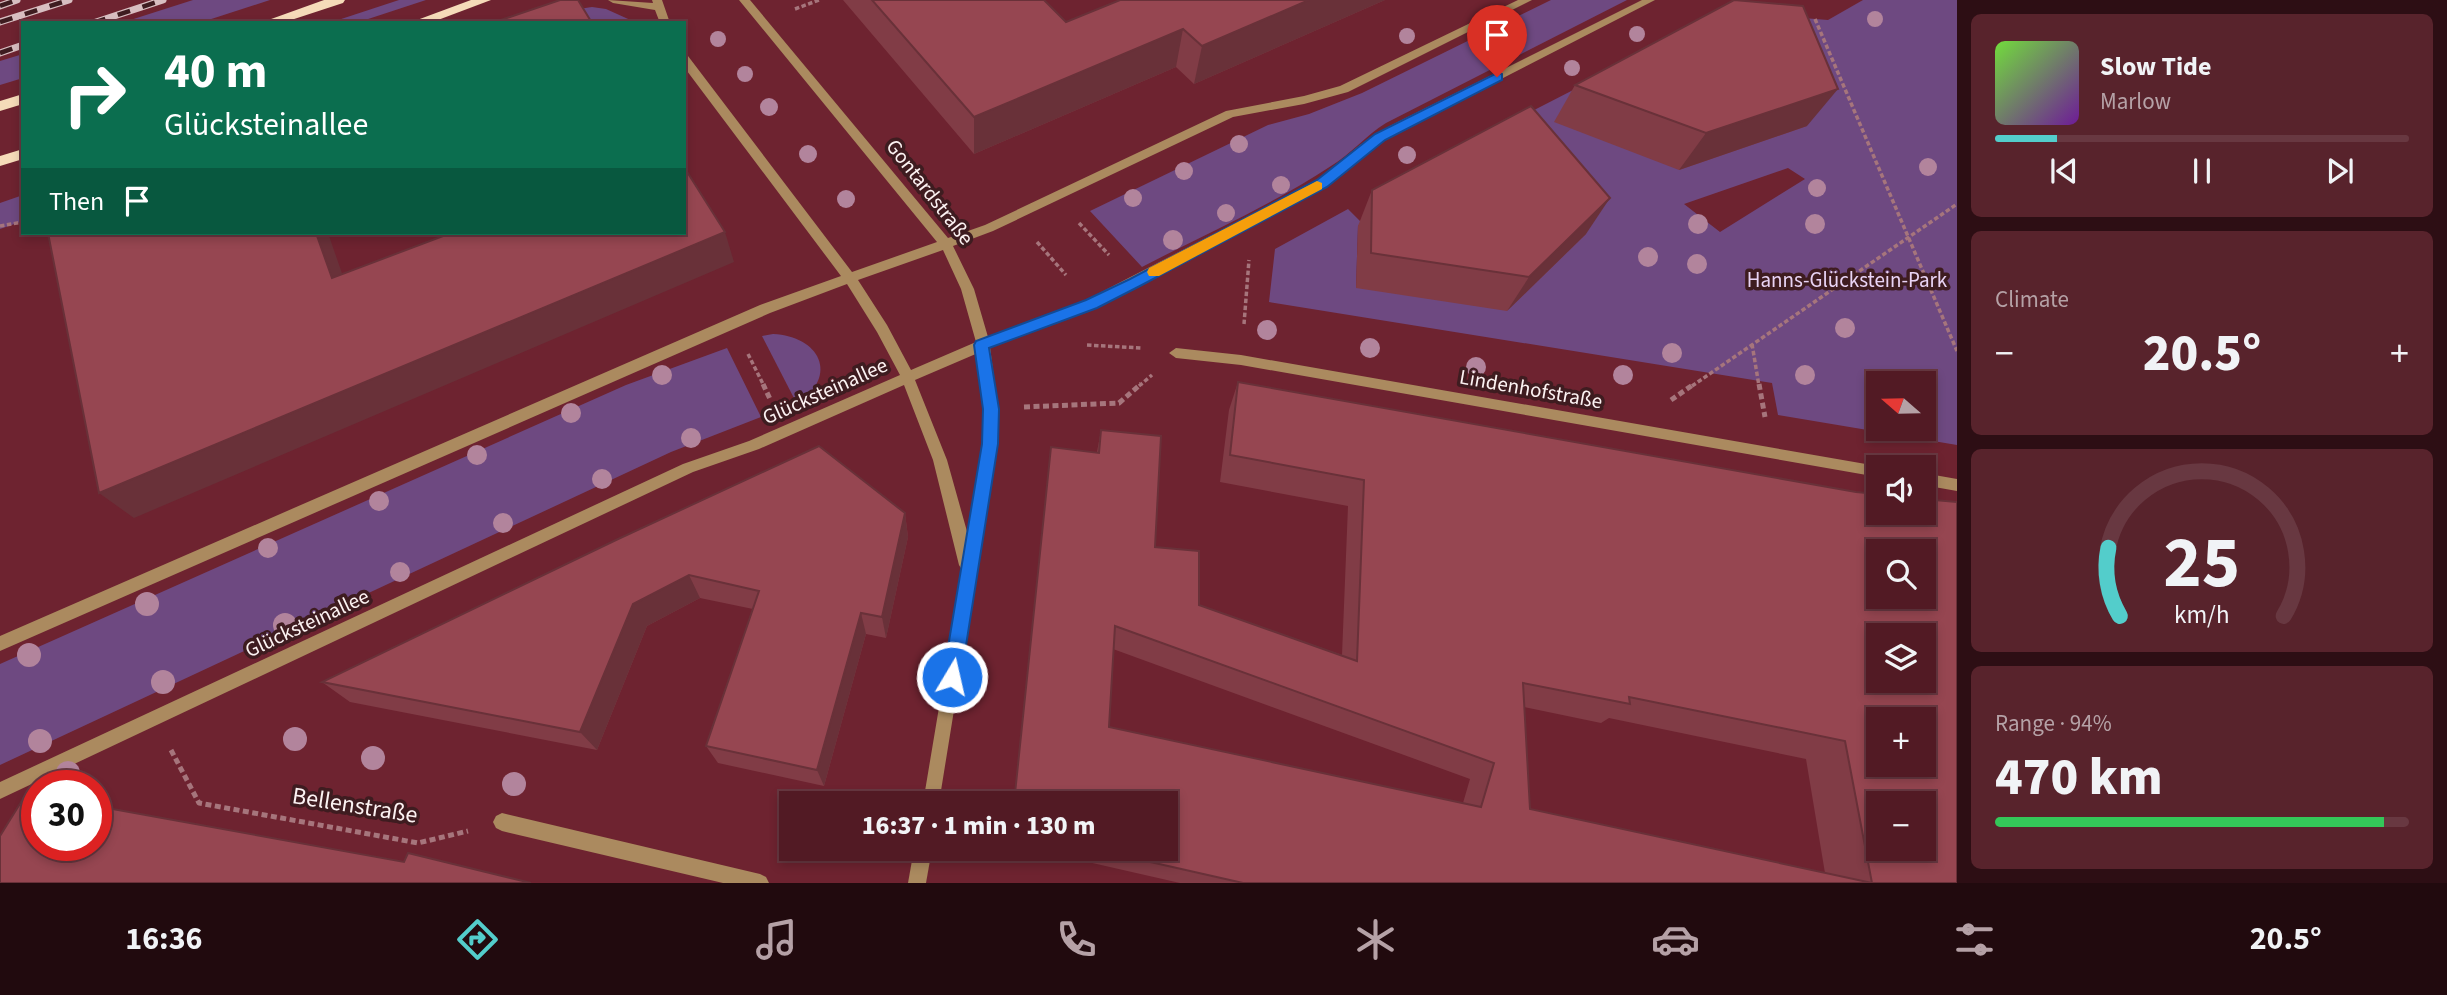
<!DOCTYPE html>
<html lang="en">
<head>
<meta charset="utf-8">
<style>
	body { margin:0; font-family:"Source Sans 3",sans-serif; background:#58232c; color:#f1f3f6; height:100vh; display:flex; flex-direction:column; font-size:26px; white-space:nowrap }
	* { box-sizing:border-box; margin:0 }
	p { font-size:23px; color:#b5a1a6 }
	.icon { flex:none; width:38px; height:38px; fill:none; stroke:currentColor; stroke-width:2; stroke-linecap:round; stroke-linejoin:round }
	.map { position:relative; flex:1; overflow:hidden }
	.sheet { display:flex; flex-direction:column; gap:14px; padding:14px; background:#2d0e14; width:490px }
	.sheet>* { flex:none }
	.banner { position:absolute; left:21px; top:21px; width:665px; height:214px; border-radius:0px; box-shadow:0 4px 10px #0003,0 0 0 2px #683841; background:#0b6e4f; color:#fff; overflow:hidden }
	.needle { width:46px; rotate:290deg }
	.buttons { position:absolute; left:1866px; top:371px; display:grid; gap:14px }
	.buttons a { display:grid; place-items:center; width:70px; height:70px; border-radius:0px; background:#521a24; box-shadow:0 4px 10px #0003,0 0 0 2px #683841; font-size:35px }
	.speed { position:absolute; left:21px; top:770px; display:flex; gap:14px; font-size:35px; font-weight:700; text-align:center }
	.speed>* { display:grid; place-content:center; width:91px; height:91px; border-radius:50%; background:#521a24; box-shadow:0 4px 10px #0003,0 0 0 2px #683841; line-height:1 }
	.speed .limit { border:10px solid #d22; background:#fff; color:#111 }
	.pin { position:absolute; display:grid; place-items:center; width:60px; height:60px; color:#fff; margin:-72px -30px; border-radius:50% 50% 50% 0; rotate:-45deg; box-shadow:0 0 7px #0007 }
	.pin .icon { rotate:45deg }
	.me { position:absolute; width:77px; margin:-38px; rotate:9deg; stroke-linejoin:round; filter:drop-shadow(0 0 5px #0008) }
	.turn { display:flex; align-items:center; gap:24px; height:147px; padding:0 28px; font-size:32px }
	.turn .icon { width:91px; height:91px; stroke-width:2.5 }
	.turn b { display:block; font-size:49px; line-height:60px }
	.then { display:flex; align-items:center; height:66px; padding:0 28px; background:#0003; gap:14px; font-size:26px }
	.big { font-size:52px; font-weight:800; line-height:1.1 }
	.sheet .tile { flex:1; display:flex; flex-direction:column; justify-content:center; gap:10px; min-width:0; padding:0 24px; border-radius:10px; background:#58232c }
	.sheet .dial { align-items:center; gap:0 }
	.dial svg { height:182px; overflow:visible; fill:none; stroke:#683841; stroke-width:7; stroke-linecap:round; text-anchor:middle }
	.dial text { fill:#f1f3f6; stroke:none }
	.song { display:flex; align-items:center; gap:21px }
	.cover { width:84px; height:84px; border-radius:10px; background:linear-gradient(135deg,hsl(100 70% 55%),hsl(280 70% 35%)) }
	.played { height:7px; border-radius:4px; background:linear-gradient(90deg,#53cdcb 15%,#683841 15%) }
	.keys { display:flex; justify-content:space-around; direction:ltr }
	.heat { display:flex; justify-content:space-between; align-items:center; font-size:38px; direction:ltr }
	.charge { height:10px; border-radius:5px; background:linear-gradient(90deg,#34c759 94%,#683841 0) }
	.trip { position:absolute; left:779px; top:791px; width:399px; height:70px; border-radius:0px; background:#521a24; box-shadow:0 4px 10px #0003,0 0 0 2px #683841; font-weight:800; line-height:70px; text-align:center }
	.tabs { display:flex; height:112px; justify-content:space-around; align-items:center; background:#210a0e; color:#b5a1a6 }
	.tabs .icon { width:49px; height:49px }
	.tabs .current { color:#53cdcb }
	.tabs b { font-size:32px; color:#f1f3f6 }
	main { display:flex; flex:1; min-height:0 }
	.map>svg:first-child { display:block }
</style>
</head>
<body>
<main>
<div class="map">
<svg width="1957" height="883" viewBox="0 0 1957 883">
	<rect width="100%" height="100%" fill="#6e2330"/>
	<g fill="#6e4981" fill-rule="evenodd">
		<path d="M193,0H270L199,23H121Z"/>
		<path d="M399,0H426L356,23H329Z"/>
		<path d="M1551,0H1627L1386,123C1365,136 1351,154 1331,166C1272,205 1205,234 1142,267L1090,211L1268,125L1309,114L1362,93Z"/>
		<path d="M1863,0H1957V445L1778,415L1772,383L1269,302L1275,249L1348,209L1362,223L1358,226L1356,288L1505,125L1725,12L1828,20ZM1788,168L1805,179L1720,232L1684,204ZM1878,383H1923V429H1878Z"/>
		<path d="M592,7L606,9L637,23H607L604,19L594,23H528L572,10Z"/>
		<path d="M23,54V78L0,85V61Z"/>
		<path d="M23,195V221L0,229V203Z"/>
		<path d="M773,334C819,336 840,375 797,404L762,336Z"/>
		<path d="M727,348L761,417L671,452L0,765V664L626,385Z"/>
	</g>
	<g fill="none" stroke-linecap="round" stroke-linejoin="round">
		<g stroke="#a6757c" stroke-width="3.5" stroke-dasharray="4.5 2.5" stroke-linecap="butt">
			<path d="M795,9L819,0"/>
			<path d="M1815,19L1957,351"/>
			<path d="M1079,223L1109,255"/>
			<path d="M0,226L23,222"/>
			<path d="M1037,242L1066,275"/>
			<path d="M1244,324L1249,260"/>
			<path d="M1752,344L1759,386"/>
			<path d="M1087,345L1141,348"/>
			<path d="M748,354L764,386"/>
			<path d="M1139,386L1152,375"/>
			<path d="M1692,386L1957,204"/>
		</g>
		<g stroke="#a6757c" stroke-width="5" stroke-dasharray="6 3.5" stroke-linecap="butt">
			<path d="M763,384L770,399"/>
			<path d="M1759,384L1765,417"/>
			<path d="M1671,400L1694,384"/>
			<path d="M1024,407L1119,403L1141,384"/>
			<path d="M171,750L199,803L418,843L468,831"/>
		</g>
		<g fill="#ab8a5f" fill-rule="evenodd">
			<path d="M608,0L653,3L652,0H662L670,23H660L655,10L613,3Z"/>
			<path d="M739,0H750L948,238L985,225L1226,111L1304,96L1340,86L1518,0H1532L1348,92L1304,104L1233,117L993,231L953,246L974,289L988,337L1086,300L1318,180L1360,145L1390,126L1642,0H1655L1398,132L1368,151L1326,186L1096,308L990,347L996,394L997,444L939,803H923L962,570L959,565L933,460L904,385L759,449L693,472L0,799V782L683,464L749,441L900,375L877,332L847,284L770,313L0,651V636L760,305L841,276L684,67V55L688,56L852,272L937,242ZM943,250L961,289L976,342L911,370L887,325L858,280ZM978,353L983,394V444L968,535L947,460L915,380Z"/>
			<path d="M1176,348L1241,355L1883,467H1878V477L1241,365L1176,358L1169,353Z"/>
			<path d="M1923,473L1957,479V491L1923,485Z"/>
			<path d="M502,813L760,874L766,877L769,883H723L502,831L496,828L493,822L496,816Z"/>
			<path d="M914,849H932L926,883H908Z"/>
		</g>
		<g fill="#f5dbb9" fill-rule="evenodd">
			<path d="M324,0H345L343,3L282,23H260Z"/>
			<path d="M471,0H491L430,23H409Z"/>
			<path d="M23,94V104L0,111V101Z"/>
			<path d="M23,149V159L0,166V156Z"/>
		</g>
		<defs>
			<g id="rail">
				<path d="M0,6L17,0"/>
				<path d="M0,22L69,0"/>
				<path d="M93,23L163,0"/>
				<path d="M0,53L23,45"/>
			</g>
		</defs>
		<use href="#rail" stroke="#d8bec1" stroke-width="7"/>
		<use href="#rail" stroke="#3e1c20" stroke-width="4.5" stroke-dasharray="13" stroke-linecap="butt"/>
	</g>
	<g fill="#b2849c">
		<circle cx="1875" cy="19" r="8"/>
		<circle cx="1637" cy="34" r="8"/>
		<circle cx="1407" cy="36" r="8"/>
		<circle cx="718" cy="39" r="8"/>
		<circle cx="1572" cy="68" r="8"/>
		<circle cx="745" cy="74" r="8"/>
		<circle cx="769" cy="107" r="9"/>
		<circle cx="1239" cy="144" r="9"/>
		<circle cx="808" cy="154" r="9"/>
		<circle cx="1407" cy="155" r="9"/>
		<circle cx="1928" cy="167" r="9"/>
		<circle cx="1184" cy="171" r="9"/>
		<circle cx="1281" cy="185" r="9"/>
		<circle cx="1817" cy="188" r="9"/>
		<circle cx="1133" cy="198" r="9"/>
		<circle cx="846" cy="199" r="9"/>
		<circle cx="1226" cy="213" r="9"/>
		<circle cx="1698" cy="224" r="10"/>
		<circle cx="1815" cy="224" r="10"/>
		<circle cx="1173" cy="240" r="10"/>
		<circle cx="1648" cy="257" r="10"/>
		<circle cx="1697" cy="264" r="10"/>
		<circle cx="1845" cy="328" r="10"/>
		<circle cx="1267" cy="330" r="10"/>
		<circle cx="1370" cy="348" r="10"/>
		<circle cx="1672" cy="353" r="10"/>
		<circle cx="1476" cy="367" r="10"/>
		<circle cx="662" cy="375" r="10"/>
		<circle cx="1623" cy="375" r="10"/>
		<circle cx="1805" cy="375" r="10"/>
		<circle cx="571" cy="413" r="10"/>
		<circle cx="691" cy="438" r="10"/>
		<circle cx="477" cy="455" r="10"/>
		<circle cx="602" cy="479" r="10"/>
		<circle cx="379" cy="501" r="10"/>
		<circle cx="503" cy="523" r="10"/>
		<circle cx="268" cy="548" r="10"/>
		<circle cx="400" cy="572" r="10"/>
		<circle cx="147" cy="604" r="12"/>
		<circle cx="285" cy="625" r="12"/>
		<circle cx="29" cy="655" r="12"/>
		<circle cx="163" cy="682" r="12"/>
		<circle cx="295" cy="739" r="12"/>
		<circle cx="40" cy="741" r="12"/>
		<circle cx="373" cy="758" r="12"/>
		<circle cx="68" cy="773" r="12"/>
		<circle cx="514" cy="784" r="12"/>
	</g>
	<g fill="#813c46" fill-rule="evenodd">
		<path d="M843,0H1044L1066,22L1385,0L1194,84L1176,67L974,154Z"/>
		<path d="M1575,85L1807,126L1679,170L1554,122Z"/>
		<path d="M1372,190L1586,234L1507,311L1356,288L1358,226Z"/>
		<path d="M1238,382L1856,492L1957,883H1180L1031,849H1166L1014,803L1097,452L1101,430L1155,547L1199,605L1342,655L1348,506L1220,482L1229,410ZM1113,649L1470,779L1463,803L1109,727ZM1524,707L1601,723L1609,718L1806,759L1825,873L1530,809Z"/>
		<path d="M905,513L908,537L886,638L866,634L824,786L718,763L706,746L753,609L700,598L647,626L597,750L350,702L322,682Z"/>
	</g>
	<g fill="#693139">
		<path d="M1309,0H1385L1194,84L1202,46Z"/>
		<path d="M1183,29L1176,67L974,154V117Z"/>
		<path d="M1838,89L1807,126L1679,170L1706,133Z"/>
		<path d="M1610,198L1586,234L1507,311L1529,277Z"/>
		<path d="M725,232L734,262L134,518L99,493Z"/>
		<path d="M316,233H328L354,308L332,278Z"/>
		<path d="M905,513L908,537L886,638L882,617Z"/>
		<path d="M689,575L700,598L647,626L597,750L580,732L633,604Z"/>
		<path d="M861,613L866,634L824,786L817,770Z"/>
	</g>
	<g fill="#964651" stroke="#693139" stroke-width="2" fill-rule="evenodd">
		<path d="M560,0H578L592,23H492Z"/>
		<path d="M872,0H1044L1066,22L1120,0H1309L1202,46L1183,29L974,117Z"/>
		<path d="M1734,0L1803,6L1838,89L1706,133L1575,85Z"/>
		<path d="M1531,106L1610,198L1529,277L1371,253L1372,190Z"/>
		<path d="M684,167L725,232L99,493L48,233H316L332,278L451,233H684Z"/>
		<path d="M1238,382L1856,492L1878,494V513H1923V499L1957,502V883H1243L1093,849H1166V803H1014L1051,447L1099,453L1101,430L1161,436L1155,547L1199,551V605L1357,661L1364,480L1230,455ZM1878,551H1923V597H1878ZM1115,626L1494,763L1481,807L1109,727ZM1878,635H1923V681H1878ZM1523,683L1630,704L1629,697L1845,741L1872,883L1530,809ZM1878,719H1923V765H1878ZM1878,803H1923V849H1878Z"/>
		<path d="M819,446L905,513L882,617L861,613L817,770L706,746L759,591L689,575L633,604L580,732L322,682L616,540Z"/>
		<path d="M26,794L37,796V845H96V806L404,862L408,853L531,883H0V836Z"/>
	</g>
	<path fill="#1a73e8" stroke="#114b97" stroke-width="2" d="M1497,73L1502,74V80L1385,140L1327,187L1140,286L1097,308L989,348L999,409L998,444L961,677L958,683L952,686L945,683L943,677L982,444L983,409L974,345L976,341L1086,300L1130,279L1317,180L1375,134Z"/>
	<path fill="#f59e0b" d="M1317,181L1322,183V189L1159,276H1149L1147,272L1149,268Z"/>
	<g text-anchor="middle" stroke-width="7" stroke-linejoin="round" paint-order="stroke">
		<g font-size="21" fill="#fcf2f2" stroke="#3e1c20">
			<text transform="translate(930 192) rotate(52)" y="7">Gontardstraße</text>
			<text transform="translate(1531 389) rotate(10)" y="7">Lindenhofstraße</text>
			<text transform="translate(825 391) rotate(-24)" y="7">Glücksteinallee</text>
			<text transform="translate(307 623) rotate(-25)" y="7">Glücksteinallee</text>
		</g>
		<g font-size="21" fill="#e9d4f5" stroke="#3e1c20">
			<text x="1847" y="287">Hanns-Glückstein-Park</text>
		</g>
		<g font-size="24" fill="#fcf2f2" stroke="#3e1c20">
			<text transform="translate(355 805) rotate(9)" y="8">Bellenstraße</text>
		</g>
	</g>
</svg>
<div class="buttons">
<a><svg class="needle" viewBox="-14 -14 28 28"><path d="M0-13l5 13h-10z" fill="#e53935"/><path d="M0 13l5-13h-10z" fill="#b5a1a6"/></svg></a>
<a><svg class="icon" aria-label="sound" viewBox="0 0 24 24"><path d="M4 9h4l5-4v14l-5-4H4zM17 9q2 3 0 6"/></svg></a>
<a><svg class="icon" aria-label="search" viewBox="0 0 24 24"><circle cx="10" cy="10" r="6"/><path d="M15 15l6 6"/></svg></a>
<a><svg class="icon" aria-label="layers" viewBox="0 0 24 24"><path d="M12 4l9 5-9 5-9-5zM3 14l9 5 9-5"/></svg></a>
<a>+</a>
<a>−</a>
</div>
<div class="speed"><div class="limit">30</div></div>
<div class="pin" style="left:1497px;top:77px;background:#d93025"><svg class="icon" aria-label="arrive" viewBox="0 0 24 24"><path d="M6 21V4h12l-3 4 3 4H6"/></svg></div>
<svg class="me" style="left:952px;top:677px" viewBox="-20 -20 40 40"><circle r="17" fill="#1a73e8" stroke="#fff" stroke-width="3"/><path d="M0-11L8 9 0 5-8 9z" fill="#fff"/></svg>
<div class="trip">16:37 · 1 min · 130 m</div>
<div class="banner">
<div class="turn"><svg class="icon" aria-label="right" viewBox="0 0 24 24"><path d="M7 20v-9h11M14 6l5 5-5 5"/></svg><div><b>40 m</b>Glücksteinallee</div></div>
<div class="then">Then<svg class="icon" aria-label="arrive" viewBox="0 0 24 24"><path d="M6 21V4h12l-3 4 3 4H6"/></svg></div>
</div>
</div>
<section class="sheet">
<div class="tile">
<div class="song"><i class="cover"></i><div><b>Slow Tide</b><p>Marlow</p></div></div>
<div class="played"></div>
<div class="keys"><svg class="icon" aria-label="previous" viewBox="0 0 24 24"><path d="M18 5L8 12l10 7zM5 5v14"/></svg><svg class="icon" aria-label="pause" viewBox="0 0 24 24"><path d="M8 5v14M16 5v14"/></svg><svg class="icon" aria-label="next" viewBox="0 0 24 24"><path d="M6 5l10 7-10 7zM19 5v14"/></svg></div>
</div>
<div class="tile"><p>Climate</p>
<div class="heat"><a>−</a><b class="big">20.5°</b><a>+</a></div>
</div>
<div class="tile dial"><svg viewBox="0 0 100 80">
<path d="M14 69A42 42 0 1 1 86 69"/>
<path d="M14 69A42 42 0 0 1 9 39" stroke="#53cdcb"/>
<text x="50" y="56" font-size="32" font-weight="700">25</text>
<text x="50" y="72" font-size="11">km/h</text>
</svg></div>
<div class="tile"><p>Range · 94%</p><b class="big">470 km</b><div class="charge"></div></div>
</section>
</main>
<nav class="tabs">
<b>16:36</b>
<svg class="icon current" aria-label="directions" viewBox="0 0 24 24"><path d="M12 3l9 9-9 9-9-9zM9 14v-3h6M13 9l2 2-2 2"/></svg>
<svg class="icon" aria-label="music" viewBox="0 0 24 24"><path d="M9 18V5l10-2v13"/><circle cx="6" cy="18" r="3"/><circle cx="16" cy="16" r="3"/></svg>
<svg class="icon" aria-label="phone" viewBox="0 0 24 24"><path d="M5 4h4l2 5-3 2q2 4 5 5l2-3 5 2v4C11 20 4 13 5 4z"/></svg>
<svg class="icon" aria-label="climate" viewBox="0 0 24 24"><path d="M12 3v18M4 7l16 10M4 17L20 7"/></svg>
<svg class="icon" aria-label="car" viewBox="0 0 24 24"><path d="M5 17H2v-5l4-1 3-4h7l3 4 3 1v5h-3M9 17h6M6 11h13"/><circle cx="7" cy="17" r="2"/><circle cx="17" cy="17" r="2"/></svg>
<svg class="icon" aria-label="filters" viewBox="0 0 24 24"><path d="M4 7h16M4 17h16"/><circle cx="9" cy="7" r="2"/><circle cx="15" cy="17" r="2"/></svg>
<b>20.5°</b>
</nav>
</body>
</html>
